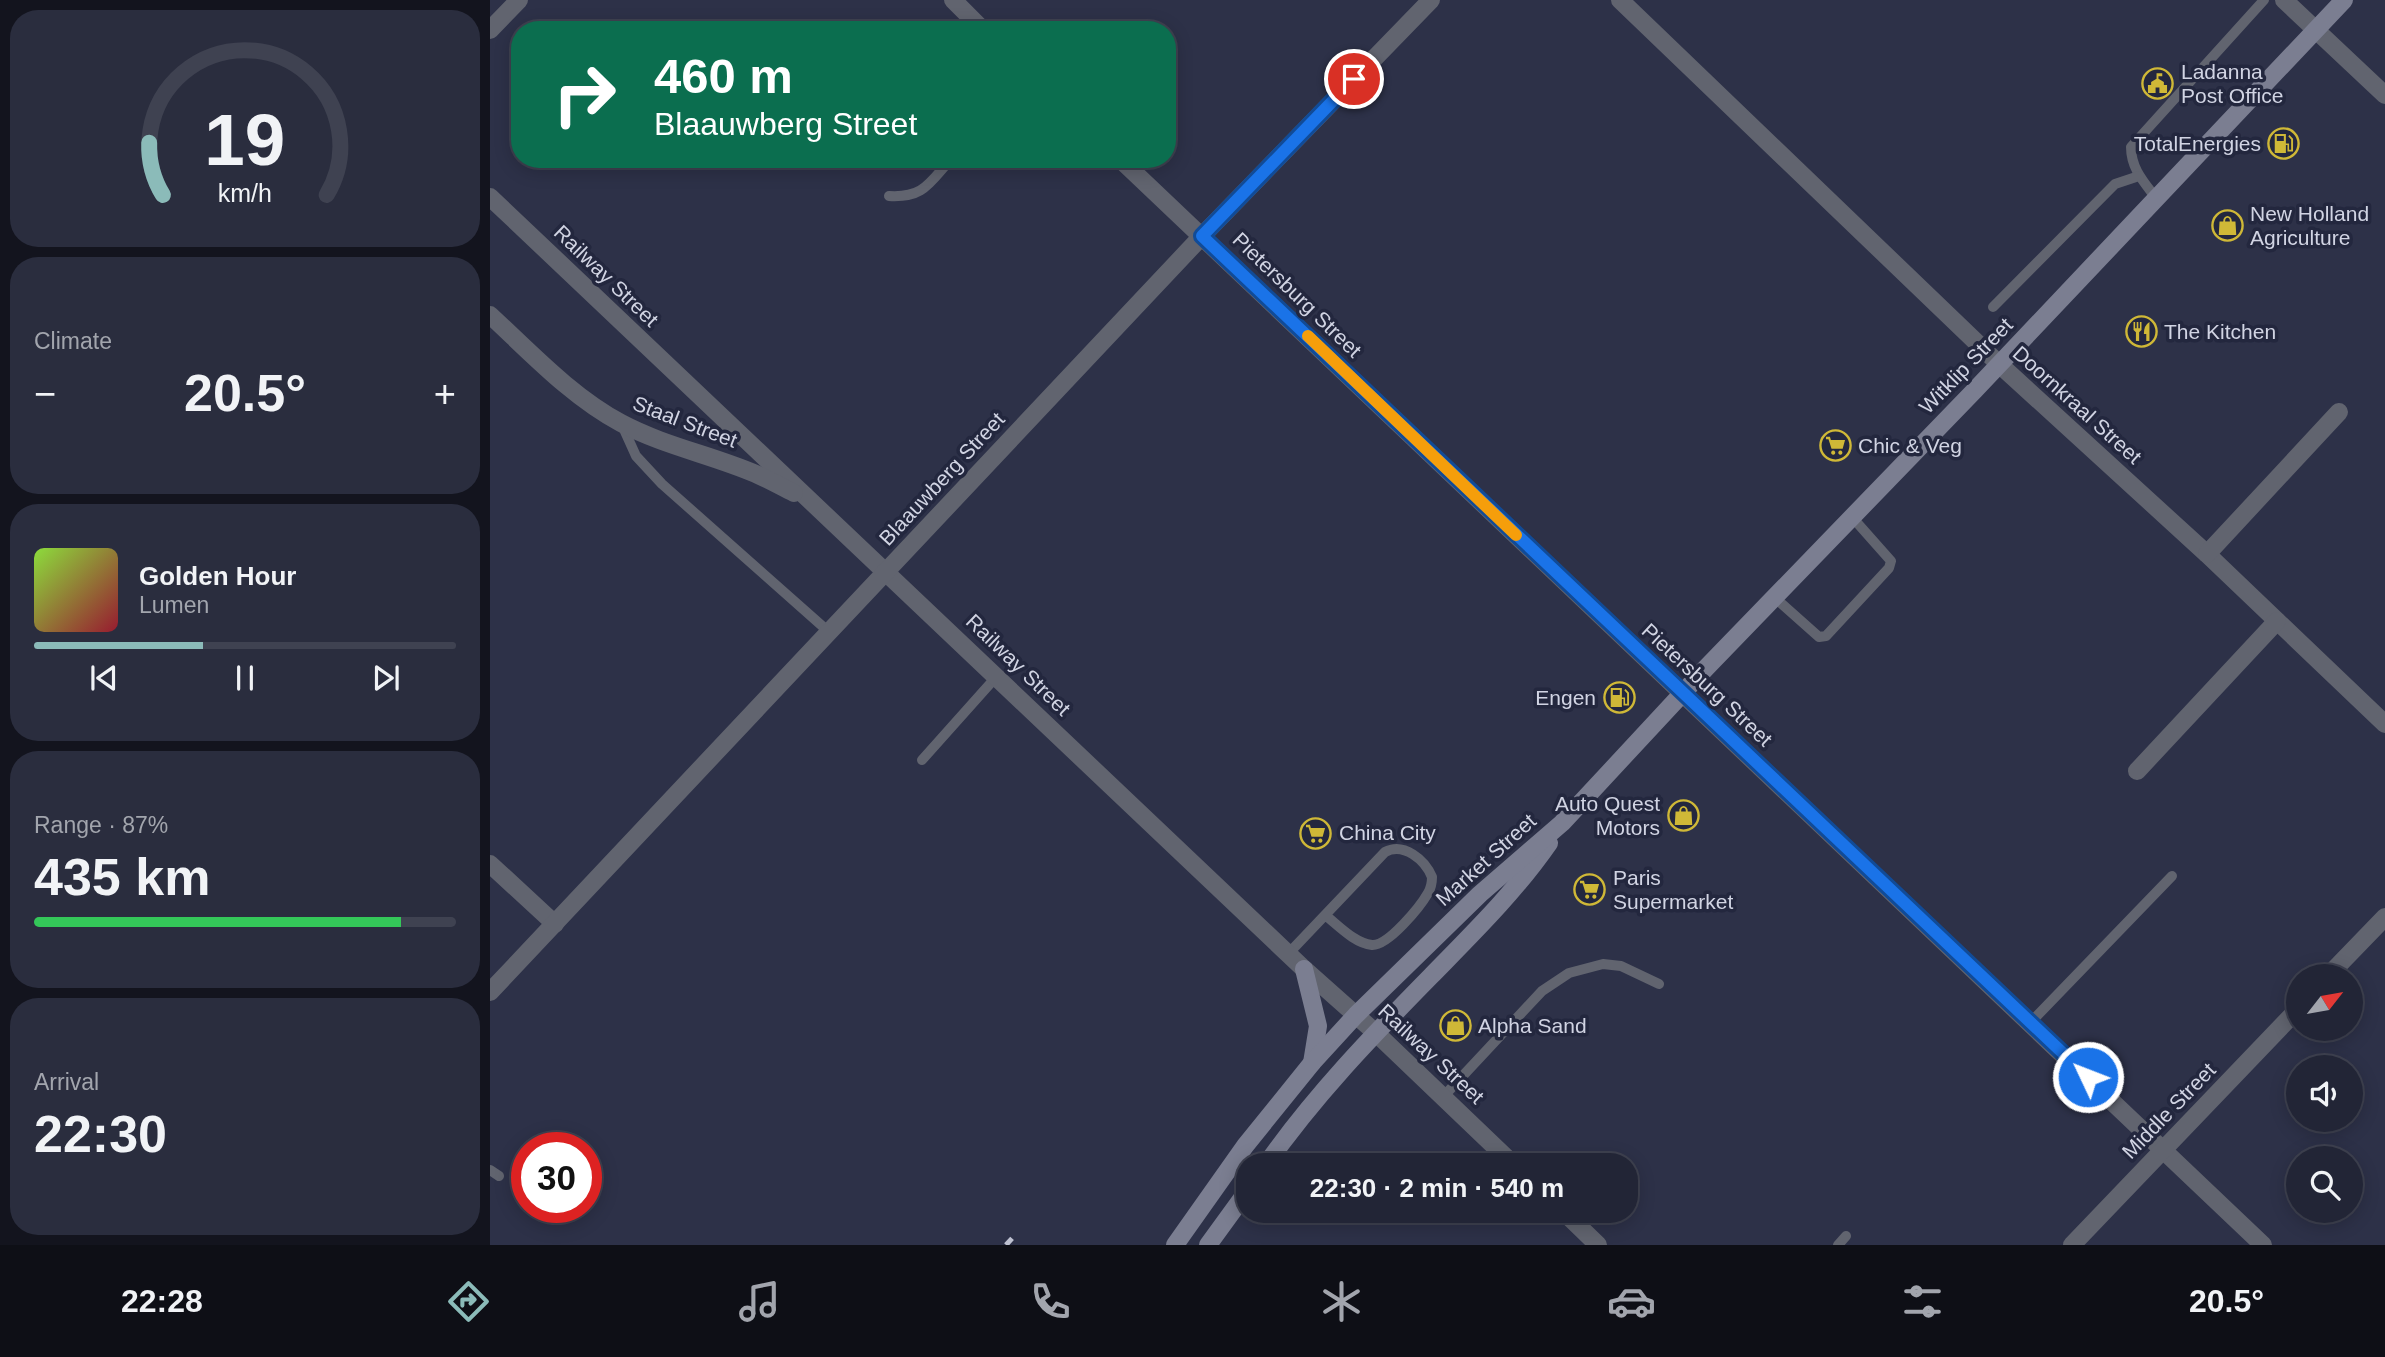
<!DOCTYPE html>
<html lang="en">
<head>
<meta charset="utf-8">
<style>
	body { margin:0; font-family:Helvetica,sans-serif; background:#2a2d3e; color:#f1f3f6; height:100vh; display:flex; flex-direction:column; font-size:26px; white-space:nowrap }
	* { box-sizing:border-box; margin:0 }
	p { font-size:23px; color:#a2a5ad }
	.icon { flex:none; width:38px; height:38px; fill:none; stroke:currentColor; stroke-width:2; stroke-linecap:round; stroke-linejoin:round }
	.map { position:relative; flex:1; overflow:hidden }
	.panel { display:flex; flex-direction:column; gap:10px; padding:10px; background:#13141e; width:490px }
	.panel>* { flex:none }
	.guide { position:absolute; left:21px; top:21px; width:665px; height:147px; border-radius:28px; box-shadow:0 4px 18px #0003,0 0 0 2px #3f4251; background:#0b6e4f; color:#fff; overflow:hidden }
	.needle { width:46px; rotate:59deg }
	.controls { position:absolute; left:1796px; top:964px; display:grid; gap:14px }
	.controls a { display:grid; place-items:center; width:77px; height:77px; border-radius:50%; background:#222536; box-shadow:0 4px 18px #0003,0 0 0 2px #3f4251; font-size:35px }
	.speed { position:absolute; left:21px; top:1132px; display:flex; gap:14px; font-size:35px; font-weight:700; text-align:center }
	.speed>* { display:grid; place-content:center; width:91px; height:91px; border-radius:50%; background:#222536; box-shadow:0 4px 18px #0003,0 0 0 2px #3f4251; line-height:1 }
	.speed .limit { border:10px solid #d22; background:#fff; color:#111 }
	.pin { position:absolute; display:grid; place-items:center; width:60px; height:60px; color:#fff; margin:-30px; border:4px solid #fff; border-radius:50%; box-shadow:0 2px 7px #0007 }
	.me { position:absolute; width:77px; margin:-38px; rotate:313deg; stroke-linejoin:round; filter:drop-shadow(0 0 5px #0008) }
	.turn { display:flex; align-items:center; gap:24px; height:147px; padding:0 28px; font-size:32px }
	.turn .icon { width:91px; height:91px; stroke-width:2.5 }
	.turn b { display:block; font-size:49px; line-height:60px }
	.big { font-size:52px; font-weight:700; line-height:1.1 }
	.panel .card { flex:1; display:flex; flex-direction:column; justify-content:center; gap:10px; min-width:0; padding:0 24px; border-radius:28px; background:#2a2d3e }
	.panel .dial { align-items:center; gap:0 }
	.dial svg { height:182px; overflow:visible; fill:none; stroke:#3f4251; stroke-width:7; stroke-linecap:round; text-anchor:middle }
	.dial text { fill:#f1f3f6; stroke:none }
	.song { display:flex; align-items:center; gap:21px }
	.cover { width:84px; height:84px; border-radius:10px; background:linear-gradient(135deg,hsl(90 70% 55%),hsl(350 70% 35%)) }
	.played { height:7px; border-radius:4px; background:linear-gradient(90deg,#8bbbb9 40%,#3f4251 40%) }
	.keys { display:flex; justify-content:space-around; direction:ltr }
	.heat { display:flex; justify-content:space-between; align-items:center; font-size:38px; direction:ltr }
	.charge { height:10px; border-radius:5px; background:linear-gradient(90deg,#34c759 87%,#3f4251 0) }
	.trip { position:absolute; left:746px; top:1153px; width:402px; height:70px; border-radius:28px; background:#222536; box-shadow:0 4px 18px #0003,0 0 0 2px #3f4251; font-weight:700; line-height:70px; text-align:center }
	.tab-bar { display:flex; height:112px; justify-content:space-around; align-items:center; background:#0e0f16; color:#a2a5ad }
	.tab-bar .icon { width:49px; height:49px }
	.tab-bar .current { color:#8bbbb9 }
	.tab-bar b { font-size:32px; color:#f1f3f6 }
	main { display:flex; flex:1; min-height:0 }
	.map>svg:first-child { display:block }
</style>
</head>
<body>
<main>
<section class="panel">
<div class="card dial"><svg viewBox="0 0 100 80">
<path d="M14 69A42 42 0 1 1 86 69"/>
<path d="M14 69A42 42 0 0 1 8 46" stroke="#8bbbb9"/>
<text x="50" y="56" font-size="32" font-weight="700">19</text>
<text x="50" y="72" font-size="11">km/h</text>
</svg></div>
<div class="card"><p>Climate</p>
<div class="heat"><a>−</a><b class="big">20.5°</b><a>+</a></div>
</div>
<div class="card">
<div class="song"><i class="cover"></i><div><b>Golden Hour</b><p>Lumen</p></div></div>
<div class="played"></div>
<div class="keys"><svg class="icon" aria-label="previous" viewBox="0 0 24 24"><path d="M18 5L8 12l10 7zM5 5v14"/></svg><svg class="icon" aria-label="pause" viewBox="0 0 24 24"><path d="M8 5v14M16 5v14"/></svg><svg class="icon" aria-label="next" viewBox="0 0 24 24"><path d="M6 5l10 7-10 7zM19 5v14"/></svg></div>
</div>
<div class="card"><p>Range · 87%</p><b class="big">435 km</b><div class="charge"></div></div>
<div class="card"><p>Arrival</p><b class="big">22:30</b></div>
</section>
<div class="map">
<svg width="1895" height="1245" viewBox="0 0 1895 1245">
	<rect width="100%" height="100%" fill="#2d3148"/>
	<g fill="none" stroke-linecap="round" stroke-linejoin="round">
		<g stroke="#61646f" stroke-width="10">
			<path d="M399,196C434,198 439,183 461,159"/>
			<path d="M1666,198C1653,181 1641,168 1641,147L1774,0"/>
			<path d="M1503,307L1625,184L1649,176"/>
			<path d="M132,425L146,456L172,484L339,632"/>
			<path d="M1284,597L1329,637L1336,636L1399,568L1401,561L1362,517"/>
			<path d="M432,760L507,676"/>
			<path d="M798,954L895,852C914,842 935,860 942,877C942,882 941,888 938,893C930,907 898,946 882,945C864,943 848,925 835,915"/>
			<path d="M1541,1022L1682,876"/>
			<path d="M953,1097L1052,991L1079,973L1113,964L1131,966L1169,984"/>
			<path d="M0,1170L9,1176"/>
			<path d="M1348,1245L1356,1236"/>
		</g>
		<g stroke="#61646f" stroke-width="18">
			<path d="M463,0L493,30"/>
			<path d="M1130,0L1509,364L1717,554L1895,724"/>
			<path d="M1794,0L1895,95"/>
			<path d="M0,30L29,0"/>
			<path d="M630,159L1773,1245"/>
			<path d="M0,197L814,969L886,1033L1025,1166"/>
			<path d="M0,315C41,353 82,397 131,423C174,446 222,455 266,474C279,480 292,487 304,493"/>
			<path d="M1717,554L1849,412"/>
			<path d="M1647,771L1787,621"/>
			<path d="M0,864L65,924"/>
			<path d="M1838,976L1895,917"/>
			<path d="M0,992L712,236L941,0"/>
			<path d="M1073,1211L1108,1245"/>
			<path d="M1582,1245L1808,1009"/>
		</g>
		<g stroke="#7b7e91" stroke-width="18">
			<path d="M814,969L828,1026L822,1063"/>
			<path d="M775,1166C824,1096 882,1036 941,976C983,933 1025,892 1059,843"/>
			<path d="M685,1245L755,1146L822,1063L866,1015L990,894L1072,823L1216,668L1485,390L1854,0"/>
			<path d="M718,1245L758,1190"/>
		</g>
		<path stroke="#bec1d1" stroke-width="5" stroke-dasharray="9 9" stroke-linecap="butt" d="M516,1245L526,1234"/>
	</g>
	<g fill="none" stroke-linecap="round" stroke-linejoin="round">
		<defs>
			<path id="route" d="M864,79L712,236L1598,1077"/>
		</defs>
		<use href="#route" stroke="#114b97" stroke-width="18"/>
		<use href="#route" stroke="#1a73e8" stroke-width="12"/>
		<path stroke="#f59e0b" stroke-width="12" d="M818,336L1026,535"/>
	</g>
	<defs>
		<symbol id="civic-ring" viewBox="-11 -11 22 22"><circle r="9.5" fill="#23273e" stroke="#cfb837" stroke-width="1.5"/><path d="M-.6-6.5H3V-4.5H.6V-3L4-1V1h2V6H-6V1h2V-1L-.6-3ZM-1.2 2.5V6h2.4V2.5Z" fill="#cfb837"/></symbol>
		<symbol id="fuel-ring" viewBox="-11 -11 22 22"><circle r="9.5" fill="#23273e" stroke="#cfb837" stroke-width="1.5"/><path d="M-5.5-6h7V0h2V4h1.3V-2.5L3-4.5l.8-.8L6-3V5H2.5V1h-1V6h-7ZM-4.2-4.7v3.2H.2V-4.7Z" fill="#cfb837"/></symbol>
		<symbol id="shop-ring" viewBox="-11 -11 22 22"><circle r="9.5" fill="#23273e" stroke="#cfb837" stroke-width="1.5"/><path d="M-5-2.5h2.3a2.7 3.5 0 0 1 5.4 0H5L5.5 6h-11ZM-1.5-2.5h3a1.5 2.3 0 0 0-3 0Z" fill="#cfb837"/></symbol>
		<symbol id="restaurant-ring" viewBox="-11 -11 22 22"><circle r="9.5" fill="#23273e" stroke="#cfb837" stroke-width="1.5"/><path d="M-5-6h1v4h1v-4h1v4h1v-4h1v5L-1.5 .5V6h-2V.5L-5-1ZM5-6V6H3V1.5H1.5Q1.5-4 5-6Z" fill="#cfb837"/></symbol>
		<symbol id="supermarket-ring" viewBox="-11 -11 22 22"><circle r="9.5" fill="#23273e" stroke="#cfb837" stroke-width="1.5"/><path d="M-6-5.5h2.5l.6 2H6L4.5 2H-2.5L-4.4-4H-6ZM-1.5 3.2a1.3 1.3 0 1 0 .1 0ZM3 3.2a1.3 1.3 0 1 0 .1 0Z" fill="#cfb837"/></symbol>
	</defs>
	<g fill-rule="evenodd">
		<use href="#civic-ring" x="1650" y="66" width="35" height="35"/>
		<use href="#fuel-ring" x="1776" y="126" width="35" height="35"/>
		<use href="#shop-ring" x="1720" y="208" width="35" height="35"/>
		<use href="#restaurant-ring" x="1634" y="314" width="35" height="35"/>
		<use href="#supermarket-ring" x="1328" y="428" width="35" height="35"/>
		<use href="#fuel-ring" x="1112" y="680" width="35" height="35"/>
		<use href="#shop-ring" x="1176" y="798" width="35" height="35"/>
		<use href="#supermarket-ring" x="808" y="816" width="35" height="35"/>
		<use href="#supermarket-ring" x="1082" y="872" width="35" height="35"/>
		<use href="#shop-ring" x="948" y="1008" width="35" height="35"/>
	</g>
	<g text-anchor="middle" stroke-width="7" stroke-linejoin="round" paint-order="stroke">
		<g font-size="21" fill="#d1d4e3" stroke="#23273e" text-anchor="start">
			<text x="1691" y="79">Ladanna<tspan x="1691" dy="24">Post Office</tspan></text>
			<text x="1771" y="151" text-anchor="end">TotalEnergies</text>
			<text x="1760" y="221">New Holland<tspan x="1760" dy="24">Agriculture</tspan></text>
			<text x="1674" y="339">The Kitchen</text>
			<text x="1368" y="453">Chic &amp; Veg</text>
			<text x="1106" y="705" text-anchor="end">Engen</text>
			<text x="1170" y="811" text-anchor="end">Auto Quest<tspan x="1170" dy="24">Motors</tspan></text>
			<text x="849" y="840">China City</text>
			<text x="1123" y="885">Paris<tspan x="1123" dy="24">Supermarket</tspan></text>
			<text x="988" y="1033">Alpha Sand</text>
		</g>
		<g font-size="21" fill="#d1d4e3" stroke="#23273e">
			<text transform="translate(116 276) rotate(44)" y="7">Railway Street</text>
			<text transform="translate(807 295) rotate(44)" y="7">Pietersburg Street</text>
			<text transform="translate(1476 366) rotate(-46)" y="7">Witklip Street</text>
			<text transform="translate(1587 405) rotate(42)" y="7">Doornkraal Street</text>
			<text transform="translate(195 422) rotate(21)" y="7">Staal Street</text>
			<text transform="translate(452 479) rotate(-47)" y="7">Blaauwberg Street</text>
			<text transform="translate(528 665) rotate(44)" y="7">Railway Street</text>
			<text transform="translate(1217 685) rotate(43)" y="7">Pietersburg Street</text>
			<text transform="translate(996 860) rotate(-42)" y="7">Market Street</text>
			<text transform="translate(941 1054) rotate(43)" y="7">Railway Street</text>
			<text transform="translate(1679 1111) rotate(-46)" y="7">Middle Street</text>
		</g>
	</g>
</svg>
<div class="controls">
<a><svg class="needle" viewBox="-14 -14 28 28"><path d="M0-13l5 13h-10z" fill="#e53935"/><path d="M0 13l5-13h-10z" fill="#a2a5ad"/></svg></a>
<a><svg class="icon" aria-label="sound" viewBox="0 0 24 24"><path d="M4 9h4l5-4v14l-5-4H4zM17 9q2 3 0 6"/></svg></a>
<a><svg class="icon" aria-label="search" viewBox="0 0 24 24"><circle cx="10" cy="10" r="6"/><path d="M15 15l6 6"/></svg></a>
</div>
<div class="speed"><div class="limit">30</div></div>
<div class="pin" style="left:864px;top:79px;background:#d93025"><svg class="icon" aria-label="arrive" viewBox="0 0 24 24"><path d="M6 21V4h12l-3 4 3 4H6"/></svg></div>
<svg class="me" style="left:1598px;top:1077px" viewBox="-20 -20 40 40"><circle r="17" fill="#1a73e8" stroke="#fff" stroke-width="3"/><path d="M0-11L8 9 0 5-8 9z" fill="#fff"/></svg>
<div class="trip">22:30 · 2 min · 540 m</div>
<div class="guide">
<div class="turn"><svg class="icon" aria-label="right" viewBox="0 0 24 24"><path d="M7 20v-9h11M14 6l5 5-5 5"/></svg><div><b>460 m</b>Blaauwberg Street</div></div>
</div>
</div>
</main>
<nav class="tab-bar">
<b>22:28</b>
<svg class="icon current" aria-label="directions" viewBox="0 0 24 24"><path d="M12 3l9 9-9 9-9-9zM9 14v-3h6M13 9l2 2-2 2"/></svg>
<svg class="icon" aria-label="music" viewBox="0 0 24 24"><path d="M9 18V5l10-2v13"/><circle cx="6" cy="18" r="3"/><circle cx="16" cy="16" r="3"/></svg>
<svg class="icon" aria-label="phone" viewBox="0 0 24 24"><path d="M5 4h4l2 5-3 2q2 4 5 5l2-3 5 2v4C11 20 4 13 5 4z"/></svg>
<svg class="icon" aria-label="climate" viewBox="0 0 24 24"><path d="M12 3v18M4 7l16 10M4 17L20 7"/></svg>
<svg class="icon" aria-label="car" viewBox="0 0 24 24"><path d="M5 17H2v-5l4-1 3-4h7l3 4 3 1v5h-3M9 17h6M6 11h13"/><circle cx="7" cy="17" r="2"/><circle cx="17" cy="17" r="2"/></svg>
<svg class="icon" aria-label="filters" viewBox="0 0 24 24"><path d="M4 7h16M4 17h16"/><circle cx="9" cy="7" r="2"/><circle cx="15" cy="17" r="2"/></svg>
<b>20.5°</b>
</nav>
</body>
</html>
